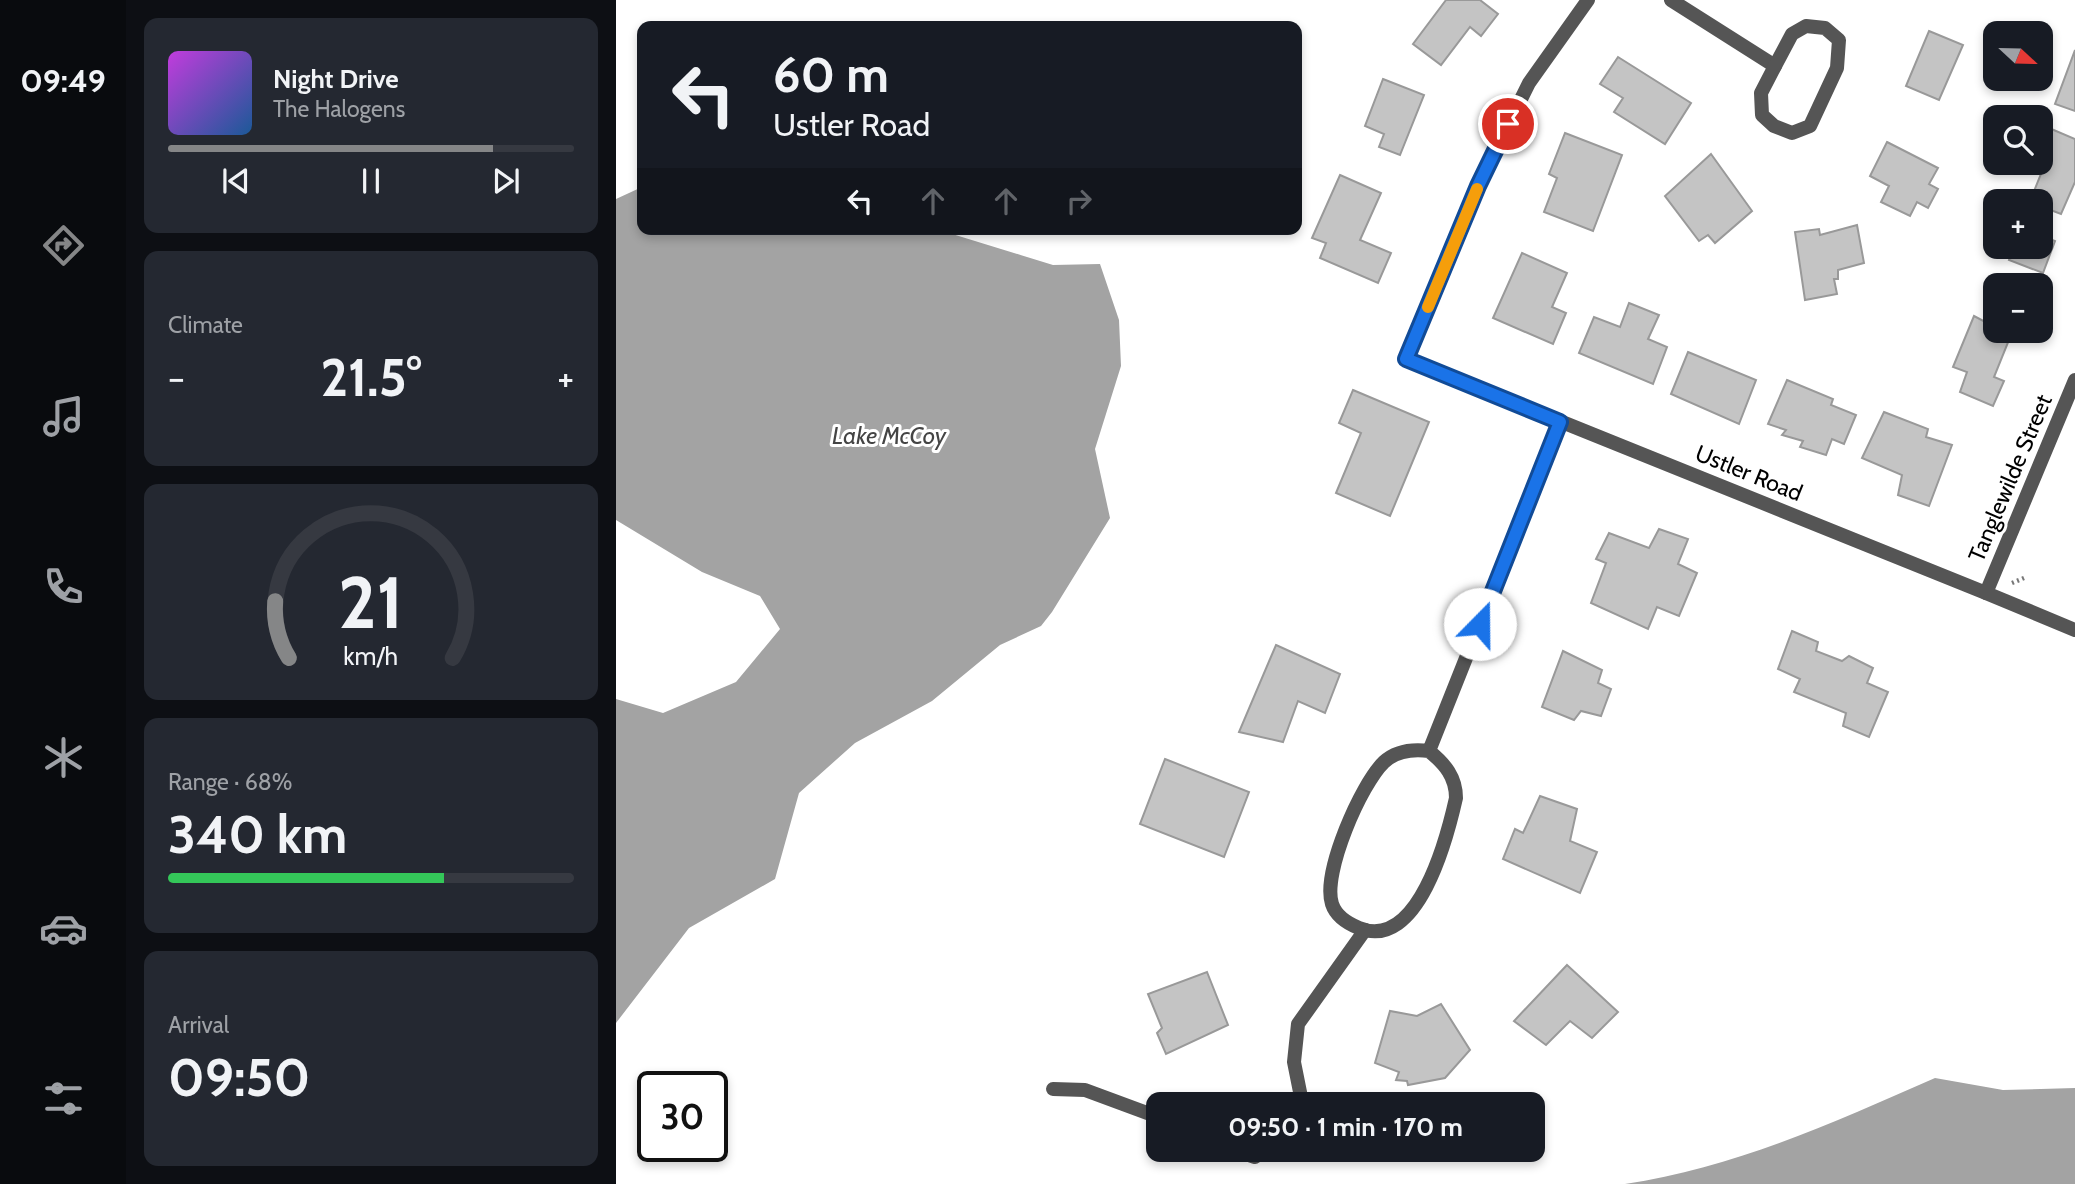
<!DOCTYPE html>
<html lang="en">
<head>
<meta charset="utf-8">
<style>
	body { margin:0; font-family:Cabin,sans-serif; background:#242831; color:#f1f3f6; height:100vh; display:flex; flex-direction:column; font-size:26px; white-space:nowrap }
	* { box-sizing:border-box; margin:0 }
	p { font-size:23px; color:#9ea1a6 }
	.icon { flex:none; width:38px; height:38px; fill:none; stroke:currentColor; stroke-width:2; stroke-linecap:round; stroke-linejoin:round }
	.map { position:relative; flex:1; overflow:hidden }
	.drawer { display:flex; flex-direction:column; gap:18px; padding:18px; background:#0d0f14; width:490px }
	.drawer>* { flex:none }
	.hud { position:absolute; left:21px; top:21px; width:665px; height:214px; border-radius:14px; box-shadow:0 4px 10px #0003; background:#171b24; color:#f1f3f6; overflow:hidden }
	.needle { width:46px; rotate:112deg }
	.buttons { position:absolute; left:1367px; top:21px; display:grid; gap:14px }
	.buttons a { display:grid; place-items:center; width:70px; height:70px; border-radius:14px; background:#171b24; box-shadow:0 4px 10px #0003; font-size:35px }
	.speed { position:absolute; left:21px; top:1071px; display:flex; gap:14px; font-size:35px; font-weight:700; text-align:center }
	.speed>* { display:grid; place-content:center; width:91px; height:91px; border-radius:50%; background:#171b24; box-shadow:0 4px 10px #0003; line-height:1 }
	.speed .limit { border:4px solid #111; border-radius:10px; background:#fff; color:#111 }
	.pin { position:absolute; display:grid; place-items:center; width:60px; height:60px; color:#fff; margin:-30px; border:4px solid #fff; border-radius:50%; box-shadow:0 2px 7px #0007 }
	.me { position:absolute; width:77px; margin:-38px; rotate:22deg; stroke-linejoin:round; filter:drop-shadow(0 0 5px #0008) }
	.turn { display:flex; align-items:center; gap:24px; height:147px; padding:0 21px; font-size:32px }
	.turn .icon { width:91px; height:91px; stroke-width:2.5 }
	.turn b { display:block; font-size:49px; line-height:60px }
	.lanes { display:flex; align-items:center; height:66px; padding:0 21px; background:#0003; justify-content:center; gap:35px; direction:ltr }
	.lanes .off { opacity:.35 }
	.big { font-size:52px; font-weight:800; line-height:1.1 }
	.drawer .card { flex:1; display:flex; flex-direction:column; justify-content:center; gap:10px; min-width:0; padding:0 24px; border-radius:14px; background:#242831 }
	.drawer .dial { align-items:center; gap:0 }
	.dial svg { height:182px; overflow:visible; fill:none; stroke:#363941; stroke-width:7; stroke-linecap:round; text-anchor:middle }
	.dial text { fill:#f1f3f6; stroke:none }
	.song { display:flex; align-items:center; gap:21px }
	.cover { width:84px; height:84px; border-radius:10px; background:linear-gradient(135deg,hsl(290 70% 55%),hsl(210 70% 35%)) }
	.played { height:7px; border-radius:4px; background:linear-gradient(90deg,#858687 80%,#363941 80%) }
	.keys { display:flex; justify-content:space-around; direction:ltr }
	.heat { display:flex; justify-content:space-between; align-items:center; font-size:38px; direction:ltr }
	.charge { height:10px; border-radius:5px; background:linear-gradient(90deg,#34c759 68%,#363941 0) }
	.trip { position:absolute; left:530px; top:1092px; width:399px; height:70px; border-radius:14px; background:#171b24; box-shadow:0 4px 10px #0003; font-weight:800; line-height:70px; text-align:center }
	main { display:flex; flex:1; min-height:0 }
	.menu { display:flex; flex-direction:column; width:126px; justify-content:space-around; align-items:center; background:#090b0e; color:#9ea1a6 }
	.menu .icon { width:49px; height:49px }
	.menu .on { color:#858687 }
	.menu b { font-size:32px; color:#f1f3f6 }
	.map>svg:first-child { display:block }
</style>
</head>
<body>
<main>
<nav class="menu">
<b>09:49</b>
<svg class="icon on" aria-label="directions" viewBox="0 0 24 24"><path d="M12 3l9 9-9 9-9-9zM9 14v-3h6M13 9l2 2-2 2"/></svg>
<svg class="icon" aria-label="music" viewBox="0 0 24 24"><path d="M9 18V5l10-2v13"/><circle cx="6" cy="18" r="3"/><circle cx="16" cy="16" r="3"/></svg>
<svg class="icon" aria-label="phone" viewBox="0 0 24 24"><path d="M5 4h4l2 5-3 2q2 4 5 5l2-3 5 2v4C11 20 4 13 5 4z"/></svg>
<svg class="icon" aria-label="climate" viewBox="0 0 24 24"><path d="M12 3v18M4 7l16 10M4 17L20 7"/></svg>
<svg class="icon" aria-label="car" viewBox="0 0 24 24"><path d="M5 17H2v-5l4-1 3-4h7l3 4 3 1v5h-3M9 17h6M6 11h13"/><circle cx="7" cy="17" r="2"/><circle cx="17" cy="17" r="2"/></svg>
<svg class="icon" aria-label="filters" viewBox="0 0 24 24"><path d="M4 7h16M4 17h16"/><circle cx="9" cy="7" r="2"/><circle cx="15" cy="17" r="2"/></svg>
</nav>
<section class="drawer">
<div class="card">
<div class="song"><i class="cover"></i><div><b>Night Drive</b><p>The Halogens</p></div></div>
<div class="played"></div>
<div class="keys"><svg class="icon" aria-label="previous" viewBox="0 0 24 24"><path d="M18 5L8 12l10 7zM5 5v14"/></svg><svg class="icon" aria-label="pause" viewBox="0 0 24 24"><path d="M8 5v14M16 5v14"/></svg><svg class="icon" aria-label="next" viewBox="0 0 24 24"><path d="M6 5l10 7-10 7zM19 5v14"/></svg></div>
</div>
<div class="card"><p>Climate</p>
<div class="heat"><a>−</a><b class="big">21.5°</b><a>+</a></div>
</div>
<div class="card dial"><svg viewBox="0 0 100 80">
<path d="M14 69A42 42 0 1 1 86 69"/>
<path d="M14 69A42 42 0 0 1 8 44" stroke="#858687"/>
<text x="50" y="56" font-size="32" font-weight="700">21</text>
<text x="50" y="72" font-size="11">km/h</text>
</svg></div>
<div class="card"><p>Range · 68%</p><b class="big">340 km</b><div class="charge"></div></div>
<div class="card"><p>Arrival</p><b class="big">09:50</b></div>
</section>
<div class="map">
<svg width="1459" height="1184" viewBox="0 0 1459 1184">
	<rect width="100%" height="100%" fill="#fff"/>
	<g fill="#a3a3a3">
		<path d="M26,187V229H320L437,265L484,264L503,320L505,366L479,449L494,518L436,612L425,626L384,645L316,701L239,743L183,793L159,879L73,928L0,1023V699L47,713L120,682L164,629L144,596L86,572L0,520V199Z"/>
		<path d="M1319,1078L1387,1090L1459,1088V1184H1009C1118,1168 1219,1122 1319,1078Z"/>
	</g>
	<g fill="#c4c4c4" stroke="#999" stroke-width="2">
		<path d="M830,0H864L882,14L865,36L854,27L825,65L797,44Z"/>
		<path d="M1313,31L1347,45L1323,100L1290,86Z"/>
		<path d="M1459,50V111L1439,104Z"/>
		<path d="M1002,57L1075,103L1049,144L998,112L1007,98L984,84Z"/>
		<path d="M767,79L808,95L784,155L763,147L768,134L749,126Z"/>
		<path d="M1433,128L1459,139V182L1445,214L1424,206V201H1414L1431,159L1424,156V148Z"/>
		<path d="M949,133L1006,155L977,231L928,212L941,178L933,174Z"/>
		<path d="M1271,142L1322,168L1313,184L1322,189L1312,208L1301,202L1294,216L1265,202L1273,186L1254,176Z"/>
		<path d="M1095,154L1136,211L1099,243L1092,235L1083,241L1049,196Z"/>
		<path d="M724,175L765,193L744,240L775,253L762,283L704,258L710,243L696,238Z"/>
		<path d="M1241,225L1248,263L1222,270V279H1218L1221,294L1189,300L1179,232L1203,229L1204,235Z"/>
		<path d="M1424,235L1439,241L1427,273L1393,260L1399,247H1424Z"/>
		<path d="M906,253L951,273L936,307L950,313L937,344L877,318Z"/>
		<path d="M1013,303L1043,315L1032,339L1051,347L1037,384L963,353L978,317L1004,327Z"/>
		<path d="M1358,316L1379,327V331L1395,335L1378,377L1388,381L1377,406L1344,392L1351,372L1337,367Z"/>
		<path d="M1072,352L1140,380L1123,424L1055,394Z"/>
		<path d="M1171,380L1217,399L1215,405L1240,415L1228,444L1216,439L1210,455L1184,447L1187,441L1166,435L1170,430L1152,424Z"/>
		<path d="M737,390L813,422L774,516L720,493L745,433L723,423Z"/>
		<path d="M1268,412L1312,429L1310,437L1336,445L1313,506L1282,495L1286,475L1246,458Z"/>
		<path d="M1043,529L1072,539L1062,564L1081,573L1063,616L1041,607L1032,629L975,603L990,563L980,559L993,533L1033,548Z"/>
		<path d="M1176,631L1202,642L1200,651L1226,661L1233,656L1257,668L1251,683L1272,692L1253,737L1227,726L1230,713L1178,692L1184,679L1162,669Z"/>
		<path d="M660,645L724,674L709,713L682,701L667,742L623,732Z"/>
		<path d="M947,651L986,670L982,683L995,689L985,716L965,711L958,720L926,707Z"/>
		<path d="M549,759L633,792L608,857L524,824Z"/>
		<path d="M924,796L961,809L954,841L981,852L964,893L887,859L899,829L907,833Z"/>
		<path d="M951,965L1002,1012L976,1038L954,1021L930,1045L898,1021Z"/>
		<path d="M591,972L612,1025L550,1054L541,1033L546,1028L532,994Z"/>
		<path d="M825,1004L854,1050L829,1078L792,1085L791,1081L780,1080L783,1072L759,1063L774,1011L801,1016Z"/>
	</g>
	<g fill="none" stroke-linecap="round" stroke-linejoin="round">
		<path stroke="#777" stroke-width="4.5" stroke-dasharray="2 3.5" stroke-linecap="butt" d="M1396,583L1408,578"/>
		<g stroke="#555" stroke-width="14">
			<path d="M972,0L913,83L862,186L790,359L1370,593"/>
			<path d="M1055,0L1159,66"/>
			<path d="M1190,26L1209,28L1223,40L1221,68L1194,126L1176,133L1158,126L1146,115L1145,93L1159,66L1176,34Z"/>
			<path d="M813,751C797,749 781,750 768,762C745,784 706,873 716,904C720,916 733,924 743,928C802,952 831,838 840,798C840,777 829,764 813,751L944,422"/>
			<path d="M437,1089L469,1090L542,1117"/>
			<path d="M680,1104L685,1097L678,1062L682,1024L749,930"/>
			<path d="M618,1150L639,1157L647,1150"/>
		</g>
		<path stroke="#555" stroke-width="14" d="M1459,380L1370,593L1459,630"/>
	</g>
	<g fill="none" stroke-linecap="round" stroke-linejoin="round">
		<defs>
			<path id="route" d="M864,624L944,422L790,359L862,186L892,124"/>
		</defs>
		<use href="#route" stroke="#114b97" stroke-width="18"/>
		<use href="#route" stroke="#1a73e8" stroke-width="12"/>
		<path stroke="#f59e0b" stroke-width="12" d="M812,307L861,189"/>
	</g>
	<g text-anchor="middle" stroke-width="6" stroke-linejoin="round" paint-order="stroke">
		<g font-size="23" fill="#000" stroke="#fff">
			<text transform="translate(1133 473) rotate(22)" y="8">Ustler Road</text>
			<text transform="translate(1394 478) rotate(-67)" y="8">Tanglewilde Street</text>
		</g>
		<g font-size="24" font-style="italic" fill="#444" stroke="#fff">
			<text x="273" y="444">Lake McCoy</text>
		</g>
	</g>
</svg>
<div class="buttons">
<a><svg class="needle" viewBox="-14 -14 28 28"><path d="M0-13l5 13h-10z" fill="#e53935"/><path d="M0 13l5-13h-10z" fill="#9ea1a6"/></svg></a>
<a><svg class="icon" aria-label="search" viewBox="0 0 24 24"><circle cx="10" cy="10" r="6"/><path d="M15 15l6 6"/></svg></a>
<a>+</a>
<a>−</a>
</div>
<div class="speed"><div class="limit">30</div></div>
<div class="pin" style="left:892px;top:124px;background:#d93025"><svg class="icon" aria-label="arrive" viewBox="0 0 24 24"><path d="M6 21V4h12l-3 4 3 4H6"/></svg></div>
<svg class="me" style="left:864px;top:624px" viewBox="-20 -20 40 40"><circle r="19" fill="#fff"/><path d="M0-13L10 11 0 6-10 11z" fill="#1a73e8"/></svg>
<div class="trip">09:50 · 1 min · 170 m</div>
<div class="hud">
<div class="turn"><svg class="icon" aria-label="left" viewBox="0 0 24 24"><path d="M17 20v-9H6M10 6l-5 5 5 5"/></svg><div><b>60 m</b>Ustler Road</div></div>
<div class="lanes"><svg class="icon" aria-label="left" viewBox="0 0 24 24"><path d="M17 20v-9H6M10 6l-5 5 5 5"/></svg><svg class="icon off" aria-label="ahead" viewBox="0 0 24 24"><path d="M12 20V5M6 11l6-6 6 6"/></svg><svg class="icon off" aria-label="ahead" viewBox="0 0 24 24"><path d="M12 20V5M6 11l6-6 6 6"/></svg><svg class="icon off" aria-label="right" viewBox="0 0 24 24"><path d="M7 20v-9h11M14 6l5 5-5 5"/></svg></div>
</div>
</div>
</main>
</body>
</html>
